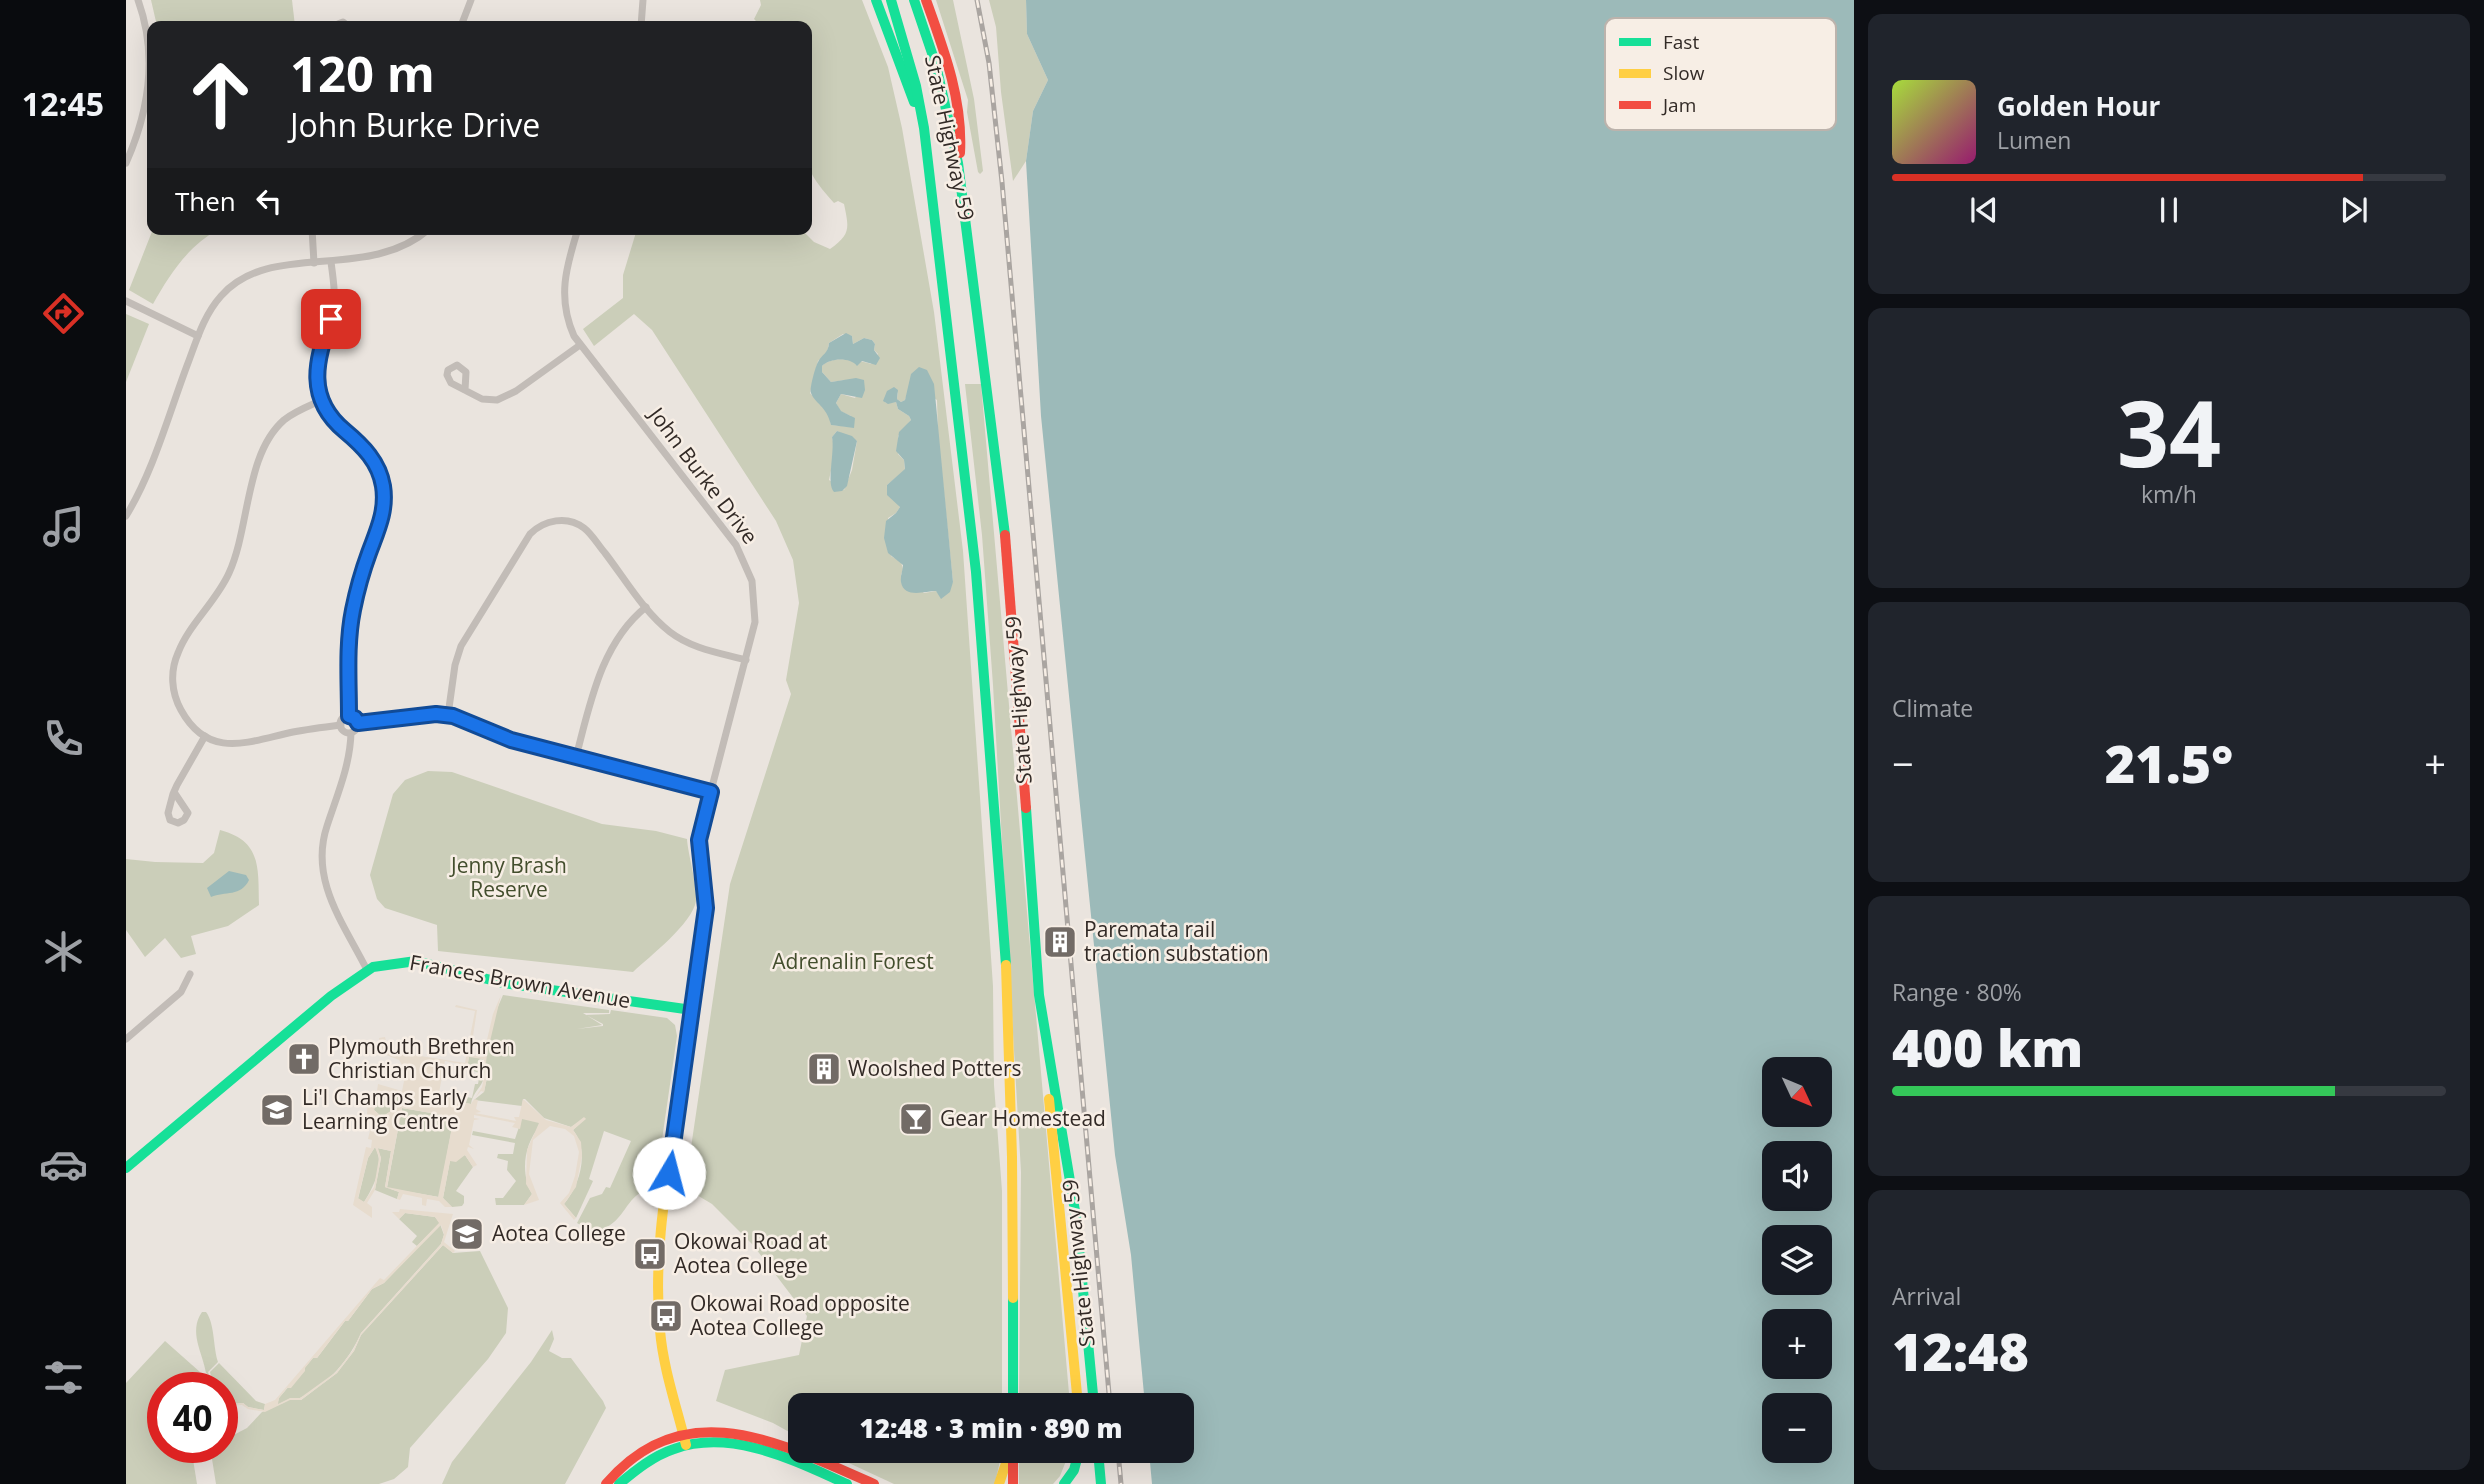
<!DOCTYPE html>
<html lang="en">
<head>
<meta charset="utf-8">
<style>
	body { margin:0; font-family:"Open Sans",sans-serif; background:#20242c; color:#f1f3f6; height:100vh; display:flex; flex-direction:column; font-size:26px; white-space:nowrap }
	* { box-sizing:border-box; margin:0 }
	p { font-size:23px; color:#9ea1a6 }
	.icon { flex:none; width:38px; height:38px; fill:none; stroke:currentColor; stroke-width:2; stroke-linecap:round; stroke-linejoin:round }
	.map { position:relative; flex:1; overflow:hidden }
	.drawer { display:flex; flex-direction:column; gap:14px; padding:14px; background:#0d0f14; width:630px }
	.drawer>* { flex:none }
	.top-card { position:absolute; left:21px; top:21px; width:665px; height:214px; border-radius:14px; box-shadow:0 7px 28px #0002; background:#202124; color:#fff; overflow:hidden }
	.needle { width:46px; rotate:134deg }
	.fabs { position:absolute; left:1636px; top:1057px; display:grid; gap:14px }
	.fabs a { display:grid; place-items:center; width:70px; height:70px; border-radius:14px; background:#171b24; box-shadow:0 7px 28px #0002; font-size:35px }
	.speed { position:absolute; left:21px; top:1372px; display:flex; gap:14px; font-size:35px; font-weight:700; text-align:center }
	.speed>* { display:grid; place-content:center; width:91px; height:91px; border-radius:50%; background:#171b24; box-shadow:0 7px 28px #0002; line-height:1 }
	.speed .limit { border:10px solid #d22; background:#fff; color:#111 }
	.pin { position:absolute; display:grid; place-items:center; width:60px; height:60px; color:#fff; margin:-30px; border-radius:14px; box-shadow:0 4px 10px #0006 }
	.me { position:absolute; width:77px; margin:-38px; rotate:8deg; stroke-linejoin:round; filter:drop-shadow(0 0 5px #0008) }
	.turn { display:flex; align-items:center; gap:24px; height:147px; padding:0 28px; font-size:32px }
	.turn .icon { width:91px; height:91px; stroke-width:2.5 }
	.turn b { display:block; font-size:49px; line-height:60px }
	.then { display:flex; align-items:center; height:66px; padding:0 28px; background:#0003; gap:14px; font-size:26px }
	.big { font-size:52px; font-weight:800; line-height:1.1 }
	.drawer .card { flex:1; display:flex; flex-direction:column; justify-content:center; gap:10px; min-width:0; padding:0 24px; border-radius:14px; background:#20242c }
	.drawer .dial { align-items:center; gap:0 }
	.dial b { font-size:91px; line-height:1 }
	.song { display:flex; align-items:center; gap:21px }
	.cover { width:84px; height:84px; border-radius:10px; background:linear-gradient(135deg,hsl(80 70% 55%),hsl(320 70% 35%)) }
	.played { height:7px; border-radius:4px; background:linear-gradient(90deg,#d93025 85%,#363941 85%) }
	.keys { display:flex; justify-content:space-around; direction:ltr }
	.heat { display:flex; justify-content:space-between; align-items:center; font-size:38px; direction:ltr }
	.charge { height:10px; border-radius:5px; background:linear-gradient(90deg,#34c759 80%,#363941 0) }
	.trip { position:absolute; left:662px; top:1393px; width:406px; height:70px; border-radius:14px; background:#171b24; box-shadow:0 7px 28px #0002; font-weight:800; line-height:70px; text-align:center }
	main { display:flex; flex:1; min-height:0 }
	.dock { display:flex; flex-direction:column; width:126px; justify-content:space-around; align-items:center; background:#090b0e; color:#9ea1a6 }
	.dock .icon { width:49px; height:49px }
	.dock .current { color:#d93025 }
	.dock b { font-size:32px; color:#f1f3f6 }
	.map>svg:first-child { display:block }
</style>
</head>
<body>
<main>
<nav class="dock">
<b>12:45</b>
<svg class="icon current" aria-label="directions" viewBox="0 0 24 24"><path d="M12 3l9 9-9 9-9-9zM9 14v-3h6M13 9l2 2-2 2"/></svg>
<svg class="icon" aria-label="music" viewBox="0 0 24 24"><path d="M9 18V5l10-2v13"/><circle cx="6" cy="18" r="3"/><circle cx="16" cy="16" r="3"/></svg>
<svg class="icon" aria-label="phone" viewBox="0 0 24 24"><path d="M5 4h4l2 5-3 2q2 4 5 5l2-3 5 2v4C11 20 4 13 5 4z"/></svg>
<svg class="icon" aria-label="climate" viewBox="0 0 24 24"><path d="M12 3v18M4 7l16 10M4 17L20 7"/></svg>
<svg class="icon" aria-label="car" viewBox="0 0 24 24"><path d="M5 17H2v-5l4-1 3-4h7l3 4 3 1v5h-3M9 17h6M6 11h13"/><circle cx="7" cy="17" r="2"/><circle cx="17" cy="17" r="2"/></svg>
<svg class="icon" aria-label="filters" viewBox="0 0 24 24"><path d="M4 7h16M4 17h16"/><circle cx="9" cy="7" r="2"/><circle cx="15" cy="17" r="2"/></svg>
</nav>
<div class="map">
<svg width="1728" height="1484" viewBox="0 0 1728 1484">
	<rect width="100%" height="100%" fill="#eae4de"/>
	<g fill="#cbceb9" fill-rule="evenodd">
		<path d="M25,0H166L169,26H31Z"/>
		<path d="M634,0H736L762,67L776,128L808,312L837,551L867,986L868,1085L876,1191V1405H674V1438L647,1423L590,1401L599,1370L673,1355L681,1316L627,1245L586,1204L559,1188L604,884L665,694L660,680L673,603L667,560L650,521L526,330L508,314L468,346L457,329L497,298V275L511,229H675L688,242L704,249C725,234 723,228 718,204L712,201L708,203C676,167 681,166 681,119L685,112L681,89V26H635L628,19L635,5ZM717,334L726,336L727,344L738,338L746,340L749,344L748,350L752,354L745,364C732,360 706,355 696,366V372L705,382L719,380L738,383L729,398L715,394L710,403L714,411L725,416L726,427L705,425L703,414L684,393L692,361L701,353L703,343ZM785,382L811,400L812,435L827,582L816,598L810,591L798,593L775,575L777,569L775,562L765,556L762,518L770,513L774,507C769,497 760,498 761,485L779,470L778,460L772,454V436L785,420L783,416L772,409L770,402L759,403L772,392L771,399L775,402L779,400ZM711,431L731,441L726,470L718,490L703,480L709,451L706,437Z"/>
		<path d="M810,0H827L848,99L857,171L854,174L852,172L841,112L842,100Z"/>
		<path d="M863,0H900L901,34L922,80L907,111L900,161L887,181L875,92L870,27Z"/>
		<path d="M27,229H93C62,246 44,274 27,304L3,290Z"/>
		<path d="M0,314L23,324L0,382Z"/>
		<path d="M839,384H855L944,1405H893L895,1172L867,685L856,535Z"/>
		<path d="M302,771L326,772L476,824L530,831L561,839C562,855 572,888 570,901C566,924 524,956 507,972L312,951L311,925L259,908L251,899L244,875L267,794L279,780Z"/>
		<path d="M94,830C136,841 132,868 133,905L102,926L65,936L70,954L55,958L39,938L19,957L0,930V859L29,862L77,863L88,853Z"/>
		<path d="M377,995L483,1010V1013H457L476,1025L451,1029L477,1026V1024L460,1015L484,1014L485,1010L541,1018L549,1025L551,1036L529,1188C496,1191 502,1229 465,1231L451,1223L464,1198L476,1194L480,1187L484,1188L505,1141L478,1131L463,1179L467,1181L450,1218L438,1204C454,1185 464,1151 447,1130L460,1118L445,1127L418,1118L399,1099H397L396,1106L348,1100L358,1092L363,1068L359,1063L368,1016Z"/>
		<path d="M343,1056L357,1059C364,1086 348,1086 345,1104L329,1101L335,1096L346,1098L349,1084H352L354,1073L341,1069Z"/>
		<path d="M257,1092L276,1096L274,1105L256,1117L248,1110L251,1097H256Z"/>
		<path d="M276,1108L328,1117L313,1197L261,1188Z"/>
		<path d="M396,1118L412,1121L414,1126C398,1144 394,1173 406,1194L398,1205H370L369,1198H377L390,1181L381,1170L382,1161L371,1158L372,1154H387L389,1143L346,1135L347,1131L389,1139Z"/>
		<path d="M249,1147C259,1164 248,1186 238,1202L232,1199L242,1158Z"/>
		<path d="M251,1148L265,1151L259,1187L273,1192L271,1199L249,1190L255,1158Z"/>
		<path d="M339,1155L347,1167L330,1191L338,1196V1203L336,1206L326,1207L317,1198L324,1161Z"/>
		<path d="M279,1213L309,1217L314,1223L291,1246L286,1242L291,1236L273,1219Z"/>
		<path d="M314,1224L318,1235L315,1244L235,1333C223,1360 203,1383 176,1397C169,1401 159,1401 151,1405L153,1398L187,1358H191L219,1321H222L246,1289L258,1283Z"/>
		<path d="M317,1245L327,1253L354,1251L382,1308L380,1333L362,1359L284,1448L282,1467L268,1479L253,1484H90L86,1459L91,1447H96V1441L121,1428L136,1412L164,1400H175L211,1373L228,1351L235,1335Z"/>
		<path d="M76,1312H80C89,1324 87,1347 92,1362L82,1372L83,1375L80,1373C77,1353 62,1332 76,1312Z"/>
		<path d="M426,1330L428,1339L423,1351L436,1358H445L477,1401L480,1408L439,1484H316L326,1462L405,1362Z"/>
		<path d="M39,1341L92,1388H37V1447H65L71,1484H0V1383Z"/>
		<path d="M93,1363L130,1401L139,1404L138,1410L122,1407L117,1403L97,1405L104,1395L86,1380L84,1372Z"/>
		<path d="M697,1451H876L869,1484H768Z"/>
		<path d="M893,1451H944L934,1476L927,1484H893Z"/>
	</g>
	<g fill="#e7dcce" fill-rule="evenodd">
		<path d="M375,995L361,1054L360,1063L363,1068L358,1092L355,1091L348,1099L352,1100L350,1109L355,1112L349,1113L390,1121L388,1117H393L397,1099L420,1120L445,1127L458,1117L460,1119L447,1130L455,1142L456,1156L450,1187L438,1204L450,1218L448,1220L434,1203L443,1193L449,1176L453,1152L448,1136L439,1129L424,1126L407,1140L403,1174L413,1200L398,1205L406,1194L400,1184L401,1150L413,1123L396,1119L394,1129L386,1127L389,1123L348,1115V1118L354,1119L348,1120L343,1145L348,1149L342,1147L341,1150L351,1165L347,1167L339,1155L330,1162L324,1161L317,1198L326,1207H319L313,1201L301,1199L300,1206L296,1205V1198L277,1194L274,1200L271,1199L273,1192L259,1187L265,1151L252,1148L255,1158L249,1190L241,1203L246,1207V1218L227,1205L240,1147L245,1148L246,1140L242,1139L247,1118L241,1114L242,1099L245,1100L247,1090L251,1091L252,1084L276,1091L280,1071L273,1060L258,1054L253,1038L259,1037L261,1046L269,1052L339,1063L349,1011L329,1007L330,1005L351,1010L345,1049L346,1055L357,1057L367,1014ZM343,1057L357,1059L360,1067L356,1087L345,1104L330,1101L335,1096L323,1092H320L318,1099L312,1098L319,1061L338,1065V1070L345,1071L341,1069ZM252,1091L276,1096L274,1105L256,1117L248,1110ZM276,1108L328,1117L312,1197L261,1187ZM249,1147L253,1158L248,1187L238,1202L232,1198L242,1158Z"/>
		<path d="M274,1209L327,1214L318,1242L329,1251L327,1253L317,1245L235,1335L228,1351L211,1373L175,1400H164L139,1412L122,1409L116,1405L96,1406V1402L101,1396L96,1388L105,1396L98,1405L117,1403L122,1407L138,1410L139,1404L149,1400L254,1278L258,1280L313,1223L309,1217L279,1213L273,1219L266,1212H273ZM315,1225L318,1234L315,1244L235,1333L227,1350L210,1372L174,1398H164L152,1404L153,1398L161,1388H165L179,1371V1368L187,1358H191L219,1321H222L246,1289L258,1283Z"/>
	</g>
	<g fill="#9cbab9" fill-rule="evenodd">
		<path d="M900,0H1728V1484H1026L1023,1451H1055V1405H1019L1005,1255L989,1155L915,416L900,161L907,111L922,80L901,34ZM1694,1069V1115H1648V1069ZM1694,1153V1199H1648V1153ZM1694,1237V1283H1648V1237ZM1694,1321V1367H1648V1321ZM1648,1405H1694V1451H1648Z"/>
		<path d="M720,333L726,336L727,344L738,338L746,340L749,344L748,350L754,358L750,365L736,361L731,366C724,357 704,358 696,366V372L705,382L730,378L738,380L739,390L736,398L715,394L710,403L715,411L729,418L728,428L705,425C700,405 689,404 685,393C683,389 690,365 692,362C696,354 702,354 703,343Z"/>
		<path d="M793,367L801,370L808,384L827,582L824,592L815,599L810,591C799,591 778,599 775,582C774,576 777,570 777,565L762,553L758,538L760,521L770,513L774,507L761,495V485L779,469L778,460L770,451L773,432L785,420L783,416L772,409L770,402L762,404L757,401L761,391L768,387L772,390L771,399L775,402L779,400L785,374Z"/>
		<path d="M711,431L726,436L731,441L721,486L716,491L708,492C700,483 709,453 706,437Z"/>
		<path d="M103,871L120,875L123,880C115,897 99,891 85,897L81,888Z"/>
	</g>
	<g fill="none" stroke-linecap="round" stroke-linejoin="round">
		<g stroke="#c2bcb7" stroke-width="7">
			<path d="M207,26L217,22L222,26"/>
			<path d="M335,26L345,0"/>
			<path d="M515,26L517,0"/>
			<path d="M0,163C23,111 32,55 12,0"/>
			<path d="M186,229L188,263"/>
			<path d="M452,229C440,267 431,298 448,336L610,545L626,581L629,622L574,833L573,849L580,908L566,1010"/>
			<path d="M205,262C207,278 210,294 208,310C204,337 186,357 192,387C202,433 257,447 258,497C259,528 240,555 233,584C223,628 223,671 223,716"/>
			<path d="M0,301L72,336"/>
			<path d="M339,390L340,372L331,365L322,370L321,375L325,383L356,399L371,400L390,391L454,345"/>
			<path d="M196,400C183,406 169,411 158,420C119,454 124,527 103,573C90,602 63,624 52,653C44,671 45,692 55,710C83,761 124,741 167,732C183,729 199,727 215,725"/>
			<path d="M0,516C28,470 43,413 62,363C71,339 78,315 95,296C145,239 241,283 303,229"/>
			<path d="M322,715L329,665L335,646L404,534C418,520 441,515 458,528C466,534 472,545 479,553C499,579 518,612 544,632C566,649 594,653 620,660"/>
			<circle cx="223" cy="724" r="9"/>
			<path d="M232,723L303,715L327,716L385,740L585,792"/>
			<path d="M225,733C224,766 211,795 201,826C183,880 218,924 241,970"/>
			<path d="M450,757C464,704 475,643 520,607"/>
			<path d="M48,792L62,813L58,820L52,823L44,820L42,813L47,794L51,785L79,736"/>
			<path d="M0,1039L55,992L64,974"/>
		</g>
		<g stroke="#16e098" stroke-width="10">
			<path d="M750,0L788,102"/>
			<path d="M765,0L790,86L798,128L850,572L880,965"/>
			<path d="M788,0L810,65L832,163L879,535"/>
			<path d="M900,808L913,995L950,1217L968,1405"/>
			<path d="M0,1168L205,996L247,967L290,961L377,983L566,1010L555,1085"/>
			<path d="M887,1298V1405"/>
			<path d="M972,1451L975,1484"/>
			<path d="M493,1484C510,1470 527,1456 548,1449C606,1428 669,1461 721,1484"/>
			<path d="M938,1484L948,1470L953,1451"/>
		</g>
		<g stroke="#ffcf43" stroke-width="10">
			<path d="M880,965L886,1157L887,1298"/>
			<path d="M555,1085C544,1165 526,1248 534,1330C537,1368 551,1408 560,1445"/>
			<path d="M923,1099L952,1405"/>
			<path d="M873,1484L884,1451"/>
		</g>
		<g stroke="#f24e42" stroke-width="10">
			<path d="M800,0C818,50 837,100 834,153"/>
			<path d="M879,535L900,808"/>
			<path d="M887,1452V1484"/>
			<path d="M480,1484C560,1390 657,1445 748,1484"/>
		</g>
		<defs>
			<g id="rail">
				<path d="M851,0L863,63L876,182L984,1405"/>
				<path d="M992,1451L995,1484"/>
			</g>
		</defs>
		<use href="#rail" stroke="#aaa5a1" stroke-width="5"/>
		<use href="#rail" stroke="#f7eee5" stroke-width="2.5" stroke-dasharray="8" stroke-linecap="butt"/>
	</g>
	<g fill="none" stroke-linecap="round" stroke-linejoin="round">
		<defs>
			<path id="route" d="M205,319C189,360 180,399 219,431C237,446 253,462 257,486C261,511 251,531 243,553C236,572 231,590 227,610C220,645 223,680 223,716L229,718L232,723L310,714L327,716L385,740L585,792L573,840L580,908L543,1173"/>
		</defs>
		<use href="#route" stroke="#114b97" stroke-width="18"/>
		<use href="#route" stroke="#1a73e8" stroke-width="12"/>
	</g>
	<defs>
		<symbol id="building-square" viewBox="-11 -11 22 22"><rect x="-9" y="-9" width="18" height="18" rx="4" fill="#726b66" stroke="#f7eee5"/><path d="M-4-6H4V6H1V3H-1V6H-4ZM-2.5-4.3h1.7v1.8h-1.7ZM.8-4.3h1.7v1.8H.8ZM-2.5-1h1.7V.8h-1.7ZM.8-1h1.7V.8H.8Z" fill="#fff"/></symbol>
		<symbol id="church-square" viewBox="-11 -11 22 22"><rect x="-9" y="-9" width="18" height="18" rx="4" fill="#726b66" stroke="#f7eee5"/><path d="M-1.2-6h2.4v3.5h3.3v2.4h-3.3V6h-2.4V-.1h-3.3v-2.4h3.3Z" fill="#fff"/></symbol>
		<symbol id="school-square" viewBox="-11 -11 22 22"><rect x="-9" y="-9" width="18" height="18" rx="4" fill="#726b66" stroke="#f7eee5"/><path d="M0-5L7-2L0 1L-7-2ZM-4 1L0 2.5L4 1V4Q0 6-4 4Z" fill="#fff"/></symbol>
		<symbol id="bar-square" viewBox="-11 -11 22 22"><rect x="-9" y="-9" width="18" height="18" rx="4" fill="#726b66" stroke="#f7eee5"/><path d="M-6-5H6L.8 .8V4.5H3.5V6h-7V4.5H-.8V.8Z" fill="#fff"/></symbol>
		<symbol id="bus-square" viewBox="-11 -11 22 22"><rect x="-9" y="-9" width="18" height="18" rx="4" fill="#726b66" stroke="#f7eee5"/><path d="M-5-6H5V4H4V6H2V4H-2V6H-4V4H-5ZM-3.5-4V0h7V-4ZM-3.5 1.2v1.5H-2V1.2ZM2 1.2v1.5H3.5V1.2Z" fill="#fff"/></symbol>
	</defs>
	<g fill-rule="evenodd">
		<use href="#building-square" x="915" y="923" width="38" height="38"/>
		<use href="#church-square" x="159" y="1040" width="38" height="38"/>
		<use href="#building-square" x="679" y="1050" width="38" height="38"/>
		<use href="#school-square" x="132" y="1091" width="38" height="38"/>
		<use href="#bar-square" x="771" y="1100" width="38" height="38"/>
		<use href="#school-square" x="322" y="1215" width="38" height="38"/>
		<use href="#bus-square" x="505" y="1235" width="38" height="38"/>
		<use href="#bus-square" x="521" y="1297" width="38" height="38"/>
	</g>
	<g text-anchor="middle" stroke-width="5" stroke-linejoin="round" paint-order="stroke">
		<g font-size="21" fill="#322a26" stroke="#f7eee5">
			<text transform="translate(823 138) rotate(78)" y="7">State Highway 59</text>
			<text transform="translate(577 476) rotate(53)" y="7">John Burke Drive</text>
			<text transform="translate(893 700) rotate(-94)" y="7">State Highway 59</text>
			<text transform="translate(394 982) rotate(10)" y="7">Frances Brown Avenue</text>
			<text transform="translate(953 1263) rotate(-96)" y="7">State Highway 59</text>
		</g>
		<g font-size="21" fill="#434e2d" stroke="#f7eee5">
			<text x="383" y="873">Jenny Brash<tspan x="383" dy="24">Reserve</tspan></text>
			<text x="727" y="969">Adrenalin Forest</text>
		</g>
		<g font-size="21" fill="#322a26" stroke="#f7eee5" text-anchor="start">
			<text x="958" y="937">Paremata rail<tspan x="958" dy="24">traction substation</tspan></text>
			<text x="202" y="1054">Plymouth Brethren<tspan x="202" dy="24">Christian Church</tspan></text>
			<text x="722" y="1076">Woolshed Potters</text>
			<text x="176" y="1105">Li'l Champs Early<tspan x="176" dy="24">Learning Centre</tspan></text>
			<text x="814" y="1126">Gear Homestead</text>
			<text x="366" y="1241">Aotea College</text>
			<text x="548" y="1249">Okowai Road at<tspan x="548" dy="24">Aotea College</tspan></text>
			<text x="564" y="1311">Okowai Road opposite<tspan x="564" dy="24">Aotea College</tspan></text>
		</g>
	</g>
	<rect x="1479" y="18" width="231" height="112" rx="10" fill="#f7eee5" stroke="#bcb3ac" stroke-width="2"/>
	<rect x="1493" y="38" width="32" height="8" fill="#16e098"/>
	<rect x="1493" y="69" width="32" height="9" fill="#ffcf43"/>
	<rect x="1493" y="101" width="32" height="8" fill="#f24e42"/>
	<g font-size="19" fill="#322a26">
		<text x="1537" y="49">Fast</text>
		<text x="1537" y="80">Slow</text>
		<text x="1537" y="112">Jam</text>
	</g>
</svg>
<div class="fabs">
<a><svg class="needle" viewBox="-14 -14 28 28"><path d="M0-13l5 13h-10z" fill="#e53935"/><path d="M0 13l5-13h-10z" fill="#9ea1a6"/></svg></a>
<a><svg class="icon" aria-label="sound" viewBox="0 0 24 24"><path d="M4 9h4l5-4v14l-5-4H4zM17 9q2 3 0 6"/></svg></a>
<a><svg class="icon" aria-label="layers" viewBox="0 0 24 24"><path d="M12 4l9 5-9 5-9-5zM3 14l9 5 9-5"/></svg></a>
<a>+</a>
<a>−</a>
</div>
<div class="speed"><div class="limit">40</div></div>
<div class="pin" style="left:205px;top:319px;background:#d93025"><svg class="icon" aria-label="arrive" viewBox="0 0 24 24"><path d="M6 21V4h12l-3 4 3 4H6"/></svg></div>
<svg class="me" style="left:543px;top:1173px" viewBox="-20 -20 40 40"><circle r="19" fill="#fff"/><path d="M0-13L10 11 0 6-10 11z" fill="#1a73e8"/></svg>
<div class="trip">12:48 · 3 min · 890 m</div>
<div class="top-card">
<div class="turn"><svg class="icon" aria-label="ahead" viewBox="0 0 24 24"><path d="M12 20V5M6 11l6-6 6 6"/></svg><div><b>120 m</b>John Burke Drive</div></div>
<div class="then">Then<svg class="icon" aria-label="left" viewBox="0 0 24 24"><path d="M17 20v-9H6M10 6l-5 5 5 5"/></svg></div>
</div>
</div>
<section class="drawer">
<div class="card">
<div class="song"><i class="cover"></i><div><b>Golden Hour</b><p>Lumen</p></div></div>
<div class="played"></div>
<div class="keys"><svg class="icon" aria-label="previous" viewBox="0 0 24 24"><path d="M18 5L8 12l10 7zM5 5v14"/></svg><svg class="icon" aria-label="pause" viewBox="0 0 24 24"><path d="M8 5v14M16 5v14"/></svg><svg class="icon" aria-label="next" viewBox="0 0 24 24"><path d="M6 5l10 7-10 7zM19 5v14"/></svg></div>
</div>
<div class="card dial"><b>34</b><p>km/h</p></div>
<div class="card"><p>Climate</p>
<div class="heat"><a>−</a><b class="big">21.5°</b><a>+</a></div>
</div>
<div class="card"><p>Range · 80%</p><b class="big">400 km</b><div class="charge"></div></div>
<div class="card"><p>Arrival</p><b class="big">12:48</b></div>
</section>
</main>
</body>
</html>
